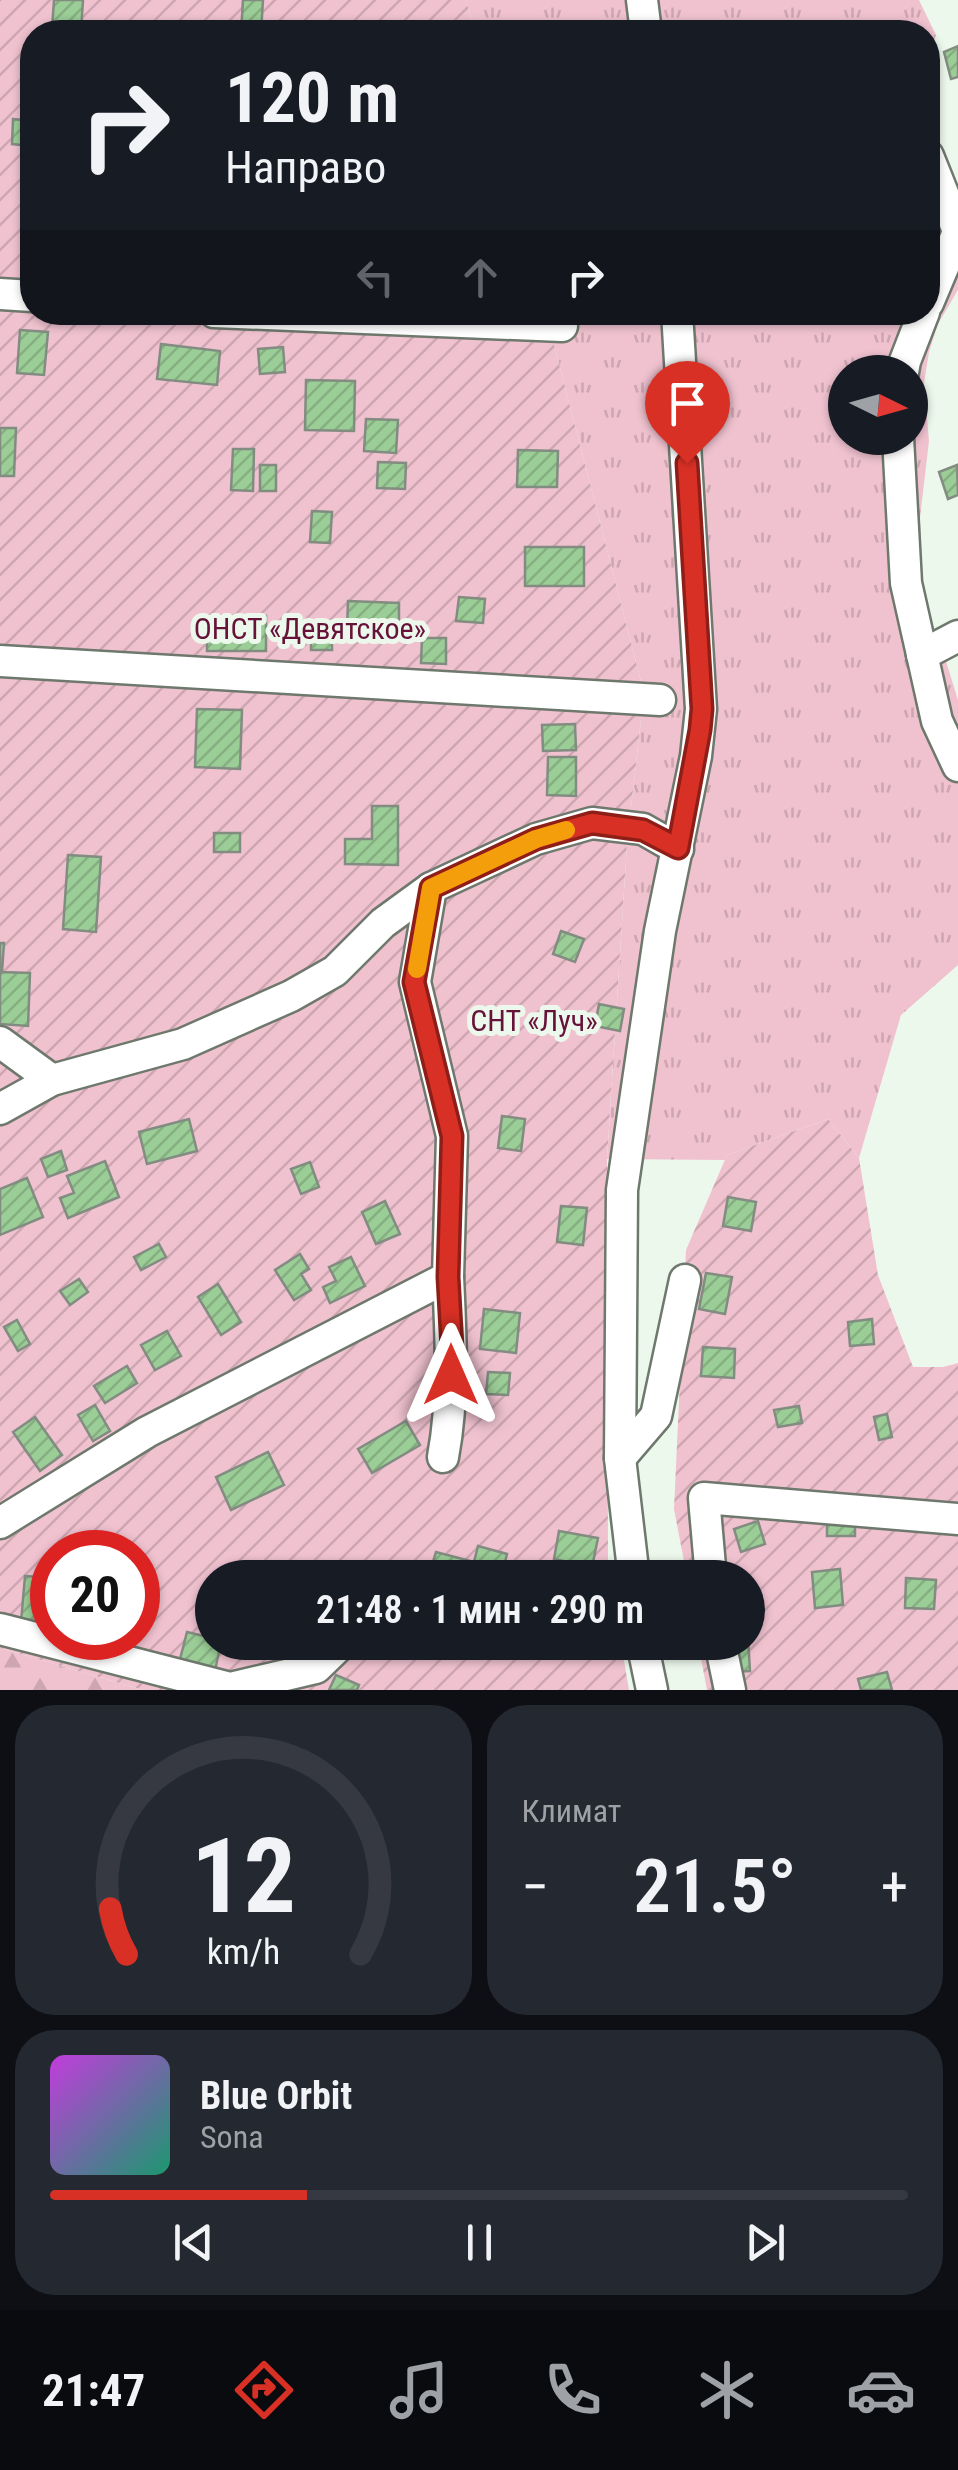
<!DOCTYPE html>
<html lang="ru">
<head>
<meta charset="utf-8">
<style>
	body { margin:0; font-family:"Roboto Condensed",sans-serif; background:#242831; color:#f1f3f6; height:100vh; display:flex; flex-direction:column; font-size:38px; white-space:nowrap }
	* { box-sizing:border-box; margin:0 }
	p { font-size:32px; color:#9ea1a6 }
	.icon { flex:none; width:55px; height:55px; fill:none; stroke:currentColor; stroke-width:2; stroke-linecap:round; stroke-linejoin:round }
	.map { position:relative; height:1690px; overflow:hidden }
	.panel { display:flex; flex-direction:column; gap:15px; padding:15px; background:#0d0f14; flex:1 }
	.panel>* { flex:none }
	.top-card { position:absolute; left:20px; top:20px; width:920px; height:305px; border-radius:40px; box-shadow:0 2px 8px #0004; background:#171b24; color:#f1f3f6; overflow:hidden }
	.needle { width:65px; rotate:95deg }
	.controls { position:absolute; left:828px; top:355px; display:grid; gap:20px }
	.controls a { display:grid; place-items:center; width:100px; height:100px; border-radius:50%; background:#171b24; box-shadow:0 2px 8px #0004; font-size:50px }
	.speed { position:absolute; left:30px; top:1530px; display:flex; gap:20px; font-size:50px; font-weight:700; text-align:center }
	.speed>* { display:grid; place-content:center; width:130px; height:130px; border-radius:50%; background:#171b24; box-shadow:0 2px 8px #0004; line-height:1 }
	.speed .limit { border:15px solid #d22; background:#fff; color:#111 }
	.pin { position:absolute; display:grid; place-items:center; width:85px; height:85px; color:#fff; margin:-102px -42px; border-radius:50% 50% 50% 0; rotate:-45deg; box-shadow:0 0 10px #0007 }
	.pin .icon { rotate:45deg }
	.me { position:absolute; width:110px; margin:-55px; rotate:0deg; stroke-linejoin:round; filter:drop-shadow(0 0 8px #0008) }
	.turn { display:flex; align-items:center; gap:35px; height:210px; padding:0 40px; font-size:45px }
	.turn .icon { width:130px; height:130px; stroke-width:2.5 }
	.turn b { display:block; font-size:70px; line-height:85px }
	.lanes { display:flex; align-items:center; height:95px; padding:0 40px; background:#0003; justify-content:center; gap:50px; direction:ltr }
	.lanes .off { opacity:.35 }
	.big { font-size:75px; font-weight:600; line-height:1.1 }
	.panel .tile { flex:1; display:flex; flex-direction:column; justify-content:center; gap:15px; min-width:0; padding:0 35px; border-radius:40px; background:#242831 }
	.panel .dial { align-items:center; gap:0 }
	.dial svg { height:260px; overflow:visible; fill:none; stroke:#363941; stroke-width:7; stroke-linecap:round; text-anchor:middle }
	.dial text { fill:#f1f3f6; stroke:none }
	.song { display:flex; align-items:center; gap:30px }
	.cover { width:120px; height:120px; border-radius:15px; background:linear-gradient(135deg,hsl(290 70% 55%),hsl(160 70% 35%)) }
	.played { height:10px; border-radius:5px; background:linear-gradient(90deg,#d93025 30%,#363941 30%) }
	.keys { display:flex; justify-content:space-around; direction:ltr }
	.heat { display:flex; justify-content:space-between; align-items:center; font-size:55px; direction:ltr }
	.panel .tiles { flex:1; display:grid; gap:15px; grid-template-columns:1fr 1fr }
	.tile:last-child { grid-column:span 2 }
	.trip { position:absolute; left:195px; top:1560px; width:570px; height:100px; border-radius:50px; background:#171b24; box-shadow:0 2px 8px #0004; font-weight:600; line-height:100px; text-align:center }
	.tabs { display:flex; height:160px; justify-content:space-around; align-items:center; background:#090b0e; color:#9ea1a6 }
	.tabs .icon { width:70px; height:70px }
	.tabs .active { color:#d93025 }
	.tabs b { font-size:45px; color:#f1f3f6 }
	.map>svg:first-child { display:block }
</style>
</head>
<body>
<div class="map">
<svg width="958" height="1690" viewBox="0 0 958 1690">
	<defs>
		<pattern id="grass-tufts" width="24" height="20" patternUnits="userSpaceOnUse" patternTransform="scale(2.5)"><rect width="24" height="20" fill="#f0c2d0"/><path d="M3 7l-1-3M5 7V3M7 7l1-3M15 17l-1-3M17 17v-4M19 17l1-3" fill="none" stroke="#cda6b2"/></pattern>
		<pattern id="forest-firs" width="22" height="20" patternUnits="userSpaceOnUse" patternTransform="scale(2.5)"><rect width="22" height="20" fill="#f0c2d0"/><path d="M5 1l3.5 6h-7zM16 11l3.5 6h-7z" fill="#cda6b2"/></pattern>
		<pattern id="garden-furrows" width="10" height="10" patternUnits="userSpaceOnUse" patternTransform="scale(2.5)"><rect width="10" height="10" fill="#f0c2d0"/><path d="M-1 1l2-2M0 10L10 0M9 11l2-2" fill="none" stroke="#cda6b2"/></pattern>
		<pattern id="building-hatch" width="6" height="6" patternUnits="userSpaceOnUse" patternTransform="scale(2.5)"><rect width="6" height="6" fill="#9bcd97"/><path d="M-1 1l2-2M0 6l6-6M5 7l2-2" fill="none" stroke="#85af81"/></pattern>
	</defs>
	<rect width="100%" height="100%" fill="#edf8ec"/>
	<g fill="url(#grass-tufts)" fill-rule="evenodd">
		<path d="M466,0H919L936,35L928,59V32H475Z"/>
		<path d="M928,117L958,196V290L938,324L929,352L924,383L929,441L920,518L923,588L930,621L942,648L958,700V965L901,1015L859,1158L828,1119L727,1155L725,1160L607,1159L627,843L644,693L546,313L928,312ZM845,372H910V438H845Z"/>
	</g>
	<path fill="url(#forest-firs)" d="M0,1648L143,1690H0Z"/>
	<g fill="url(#garden-furrows)" fill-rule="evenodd">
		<path d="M0,0H466L475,32H32V312L546,313L644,693L627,843L607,1158L608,1562L611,1577L212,1578V1642L621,1643L629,1690H143L0,1648ZM52,1552H138V1638H52Z"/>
		<path d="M828,1119L859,1158L878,1275L913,1367H943L958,1363V1690H707L698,1643L748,1642V1578L687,1577L674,1509L686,1250L727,1155Z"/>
	</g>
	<g fill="url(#building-hatch)" stroke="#828c81" stroke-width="2.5">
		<path d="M54,0H83L81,31L52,29Z"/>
		<path d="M243,0H263L261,32H241Z"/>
		<path d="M958,46V77L951,79L944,52Z"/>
		<path d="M13,119L32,121V146L12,144Z"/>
		<path d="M20,330L48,332L44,375L17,373Z"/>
		<path d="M161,344L220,351L217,385L157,379Z"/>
		<path d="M283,347L285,372L260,374L258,349Z"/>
		<path d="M306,380L355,381L354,431L305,430Z"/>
		<path d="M366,419L398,420L396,453L364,451Z"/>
		<path d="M0,428H16L14,476H0Z"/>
		<path d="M233,449H254L253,491L231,490Z"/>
		<path d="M518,450L558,451L557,487H517Z"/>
		<path d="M378,462L406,463L405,489L377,488Z"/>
		<rect x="260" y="465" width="16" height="26"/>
		<path d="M957,465L958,495L948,499L939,472Z"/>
		<path d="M312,511L332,512L330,543L310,542Z"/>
		<rect x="525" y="547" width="59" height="39"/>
		<path d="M459,597L485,599L483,623L456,621Z"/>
		<path d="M348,601L399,603V632L347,630Z"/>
		<rect x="207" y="616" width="59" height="35"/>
		<rect x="311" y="622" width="21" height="28"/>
		<path d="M422,638H446V664L421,663Z"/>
		<path d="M197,709L242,710L240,769L195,767Z"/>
		<path d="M575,724L576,750L543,751L542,725Z"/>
		<path d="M548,757H576V796L547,795Z"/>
		<path d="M372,806H398V865L345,864V839H372Z"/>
		<rect x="214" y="833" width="26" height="19"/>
		<path d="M68,855L101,857L96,932L63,929Z"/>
		<path d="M561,931L584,939L575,962L553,954Z"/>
		<path d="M0,943H4L2,972L30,973L28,1026L0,1024Z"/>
		<path d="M599,1004L624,1009L620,1031L595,1026Z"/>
		<path d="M502,1116L525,1119L521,1151L498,1148Z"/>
		<path d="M189,1119L197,1151L147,1164L139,1132Z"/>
		<path d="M61,1151L67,1170L48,1177L41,1159Z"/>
		<path d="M105,1161L119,1197L68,1218L60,1198L74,1193L67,1176Z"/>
		<path d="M310,1162L319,1187L301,1194L291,1169Z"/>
		<path d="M27,1178L43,1217L0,1235V1189Z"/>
		<path d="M728,1197L756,1202L751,1231L723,1226Z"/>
		<path d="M385,1201L400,1234L376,1244L362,1212Z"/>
		<path d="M561,1206L587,1208L583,1245L557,1242Z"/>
		<path d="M159,1244L166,1257L141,1270L134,1257Z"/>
		<path d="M300,1254L309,1269L301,1274L311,1290L294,1300L275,1270Z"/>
		<path d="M351,1257L365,1286L330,1303L323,1287L336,1281L329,1267Z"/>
		<path d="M706,1273L732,1277L725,1314L699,1309Z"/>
		<path d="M79,1279L88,1292L70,1305L60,1291Z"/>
		<path d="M218,1284L241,1322L221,1335L198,1297Z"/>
		<path d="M484,1309L520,1313L516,1353L480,1349Z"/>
		<path d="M872,1319L874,1344L850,1346L848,1322Z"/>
		<path d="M17,1320L30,1344L18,1351L4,1327Z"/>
		<path d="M167,1331L181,1356L155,1370L141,1345Z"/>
		<path d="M703,1347L735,1349L734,1378L701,1376Z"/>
		<path d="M127,1366L137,1383L105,1403L94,1386Z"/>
		<path d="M488,1372L510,1373L508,1395L486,1394Z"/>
		<path d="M95,1405L110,1431L93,1441L78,1415Z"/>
		<path d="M799,1406L802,1423L778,1427L774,1410Z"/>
		<path d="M887,1414L892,1437L879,1440L874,1417Z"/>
		<path d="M35,1417L62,1455L40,1471L13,1432Z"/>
		<path d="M406,1421L420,1445L372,1473L358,1449Z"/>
		<path d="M268,1452L284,1485L231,1510L216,1477Z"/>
		<rect x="827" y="1515" width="28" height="21"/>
		<path d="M758,1521L765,1544L741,1552L734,1529Z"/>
		<path d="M559,1531L598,1538L592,1567L554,1559Z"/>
		<path d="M478,1546L507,1554L501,1578H428L436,1552L474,1562Z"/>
		<path d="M840,1569L843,1605L815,1608L812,1572Z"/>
		<path d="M25,1576L52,1578V1624L21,1622Z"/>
		<path d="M906,1578L936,1580L934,1609L905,1608Z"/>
		<path d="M187,1632L212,1638V1642H221L215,1671L179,1663Z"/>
		<path d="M748,1638L750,1671L731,1672L730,1642H748Z"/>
		<path d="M887,1672L892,1690H861L858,1679Z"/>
		<path d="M336,1675L359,1685L357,1690H329Z"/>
	</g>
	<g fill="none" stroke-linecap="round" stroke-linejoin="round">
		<defs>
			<g id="minor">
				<path d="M642,0L646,32"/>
				<path d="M928,156L958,231"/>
				<path d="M0,294L32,296"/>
				<path d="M928,303L958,232"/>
				<path d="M214,312L562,326"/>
				<path d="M903,372L905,361L924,312"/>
				<path d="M898,438L906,583L937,721L958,766"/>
				<path d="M922,655L958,636"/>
				<path d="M0,661L660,700"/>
				<path d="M0,1042L52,1080"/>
				<path d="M0,1109L52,1080L183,1044L291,996L335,971L383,923L431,888L536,839L592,823L643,829L678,849"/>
				<path d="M443,1457C454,1398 451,1337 448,1277"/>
				<path d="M620,1458L656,1416L685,1280"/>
				<path d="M0,1523L147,1432L448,1277L452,1136L415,982L431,888"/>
				<path d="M634,1578L620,1458L622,1190L660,931L696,756L701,709L677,312"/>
				<path d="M711,1578L704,1498L958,1519"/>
				<path d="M0,1629L230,1688L316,1668L343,1642"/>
				<path d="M642,1642L652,1690"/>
				<path d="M720,1642L730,1690"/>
			</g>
		</defs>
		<use href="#minor" stroke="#6e786d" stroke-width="35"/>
		<use href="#minor" stroke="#fff" stroke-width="30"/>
	</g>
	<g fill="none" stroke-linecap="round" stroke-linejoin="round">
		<defs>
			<path id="route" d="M451,1375L452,1348L448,1277L452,1136L414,982L431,888L536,839L592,823L643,830L678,848L700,730L702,709L687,463"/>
		</defs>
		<use href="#route" stroke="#8d1f18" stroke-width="25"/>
		<use href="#route" stroke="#d93025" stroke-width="18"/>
		<path stroke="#f59e0b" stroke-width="18" d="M417,969L431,888L536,839L566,830"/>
	</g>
	<g text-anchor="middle" stroke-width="10" stroke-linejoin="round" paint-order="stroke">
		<g font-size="30" fill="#661239" stroke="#edf8ec">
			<text x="310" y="639">ОНСТ «Девятское»</text>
			<text x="534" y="1031">СНТ «Луч»</text>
		</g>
	</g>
</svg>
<div class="controls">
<a><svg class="needle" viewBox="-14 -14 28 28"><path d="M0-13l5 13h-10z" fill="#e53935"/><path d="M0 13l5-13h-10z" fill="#9ea1a6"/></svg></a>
</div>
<div class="speed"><div class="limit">20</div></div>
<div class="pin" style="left:687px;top:463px;background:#d93025"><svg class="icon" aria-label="arrive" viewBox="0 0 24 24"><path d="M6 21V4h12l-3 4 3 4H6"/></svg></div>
<svg class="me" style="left:451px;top:1375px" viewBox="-20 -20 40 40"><path d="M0-17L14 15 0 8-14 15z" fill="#d93025" stroke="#fff" stroke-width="4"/></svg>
<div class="trip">21:48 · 1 мин · 290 m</div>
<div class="top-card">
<div class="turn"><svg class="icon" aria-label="right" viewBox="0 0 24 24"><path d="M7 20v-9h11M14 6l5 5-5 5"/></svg><div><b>120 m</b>Направо</div></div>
<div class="lanes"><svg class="icon off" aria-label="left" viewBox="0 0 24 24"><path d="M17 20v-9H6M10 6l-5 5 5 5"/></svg><svg class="icon off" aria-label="ahead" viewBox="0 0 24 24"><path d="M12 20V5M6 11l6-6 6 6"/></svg><svg class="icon" aria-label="right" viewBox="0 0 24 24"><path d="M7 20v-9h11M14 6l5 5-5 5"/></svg></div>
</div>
</div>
<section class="panel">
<div class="tiles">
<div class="tile dial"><svg viewBox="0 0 100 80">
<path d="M14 69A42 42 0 1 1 86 69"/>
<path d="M14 69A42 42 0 0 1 9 55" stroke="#d93025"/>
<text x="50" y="56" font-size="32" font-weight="700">12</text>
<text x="50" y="72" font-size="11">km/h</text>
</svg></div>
<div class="tile"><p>Климат</p>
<div class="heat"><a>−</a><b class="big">21.5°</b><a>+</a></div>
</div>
<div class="tile">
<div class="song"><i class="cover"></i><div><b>Blue Orbit</b><p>Sona</p></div></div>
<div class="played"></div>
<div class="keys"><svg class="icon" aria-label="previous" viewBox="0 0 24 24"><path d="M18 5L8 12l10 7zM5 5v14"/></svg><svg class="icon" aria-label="pause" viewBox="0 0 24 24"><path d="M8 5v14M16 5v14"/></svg><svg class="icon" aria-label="next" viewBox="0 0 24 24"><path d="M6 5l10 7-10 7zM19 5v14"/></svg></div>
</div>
</div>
</section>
<nav class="tabs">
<b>21:47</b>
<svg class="icon active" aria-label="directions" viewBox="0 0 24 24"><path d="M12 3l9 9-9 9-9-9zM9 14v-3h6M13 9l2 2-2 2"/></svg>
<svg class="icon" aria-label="music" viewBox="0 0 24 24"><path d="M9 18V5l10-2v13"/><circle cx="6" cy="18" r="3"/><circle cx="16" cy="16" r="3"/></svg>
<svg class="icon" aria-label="phone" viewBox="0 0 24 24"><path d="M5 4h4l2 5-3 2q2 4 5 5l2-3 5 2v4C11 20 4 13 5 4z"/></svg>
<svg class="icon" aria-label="climate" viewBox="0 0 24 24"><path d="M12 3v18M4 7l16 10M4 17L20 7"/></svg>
<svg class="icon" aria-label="car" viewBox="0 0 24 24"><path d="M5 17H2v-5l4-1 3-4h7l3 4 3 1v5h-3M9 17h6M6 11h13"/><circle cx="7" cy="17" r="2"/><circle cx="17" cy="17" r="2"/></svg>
</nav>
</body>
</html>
